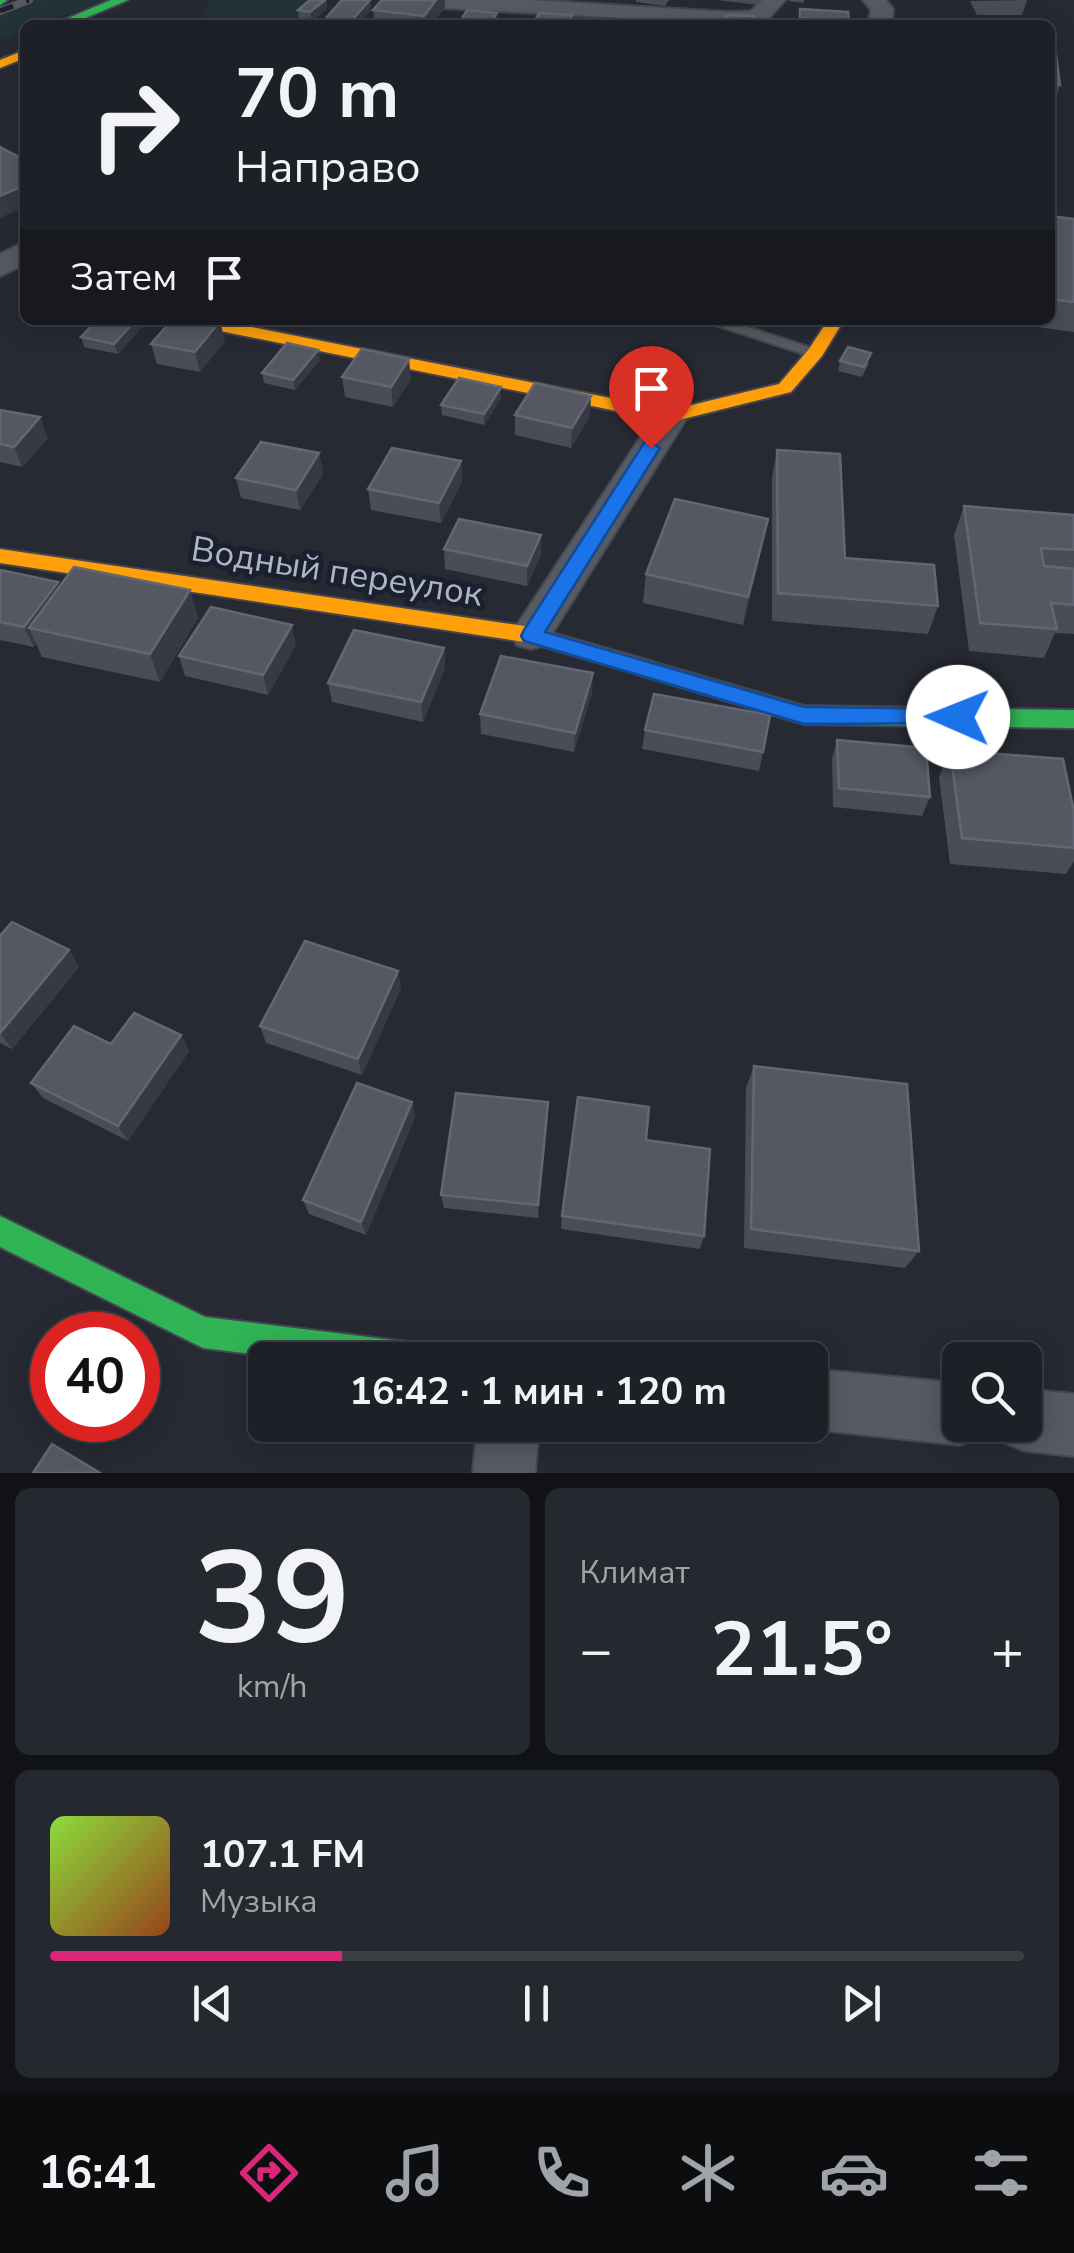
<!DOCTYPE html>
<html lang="ru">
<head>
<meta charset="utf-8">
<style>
	body { margin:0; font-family:"Nunito Sans",sans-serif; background:#25282e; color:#f1f3f6; height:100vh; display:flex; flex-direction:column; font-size:38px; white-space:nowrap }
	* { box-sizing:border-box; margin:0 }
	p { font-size:32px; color:#a0a3a7 }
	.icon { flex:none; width:55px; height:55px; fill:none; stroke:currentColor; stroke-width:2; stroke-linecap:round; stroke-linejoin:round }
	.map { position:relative; height:1473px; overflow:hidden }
	.side { display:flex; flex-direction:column; gap:15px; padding:15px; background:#101215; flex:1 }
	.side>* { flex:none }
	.hud { position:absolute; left:20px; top:20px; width:1035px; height:305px; border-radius:15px; box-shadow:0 5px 25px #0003,0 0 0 2px #3b3e43; background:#1d2026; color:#f1f3f6; overflow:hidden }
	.tools { position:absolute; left:942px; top:1342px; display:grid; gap:20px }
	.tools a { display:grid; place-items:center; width:100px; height:100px; border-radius:15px; background:#1d2026; box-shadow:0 5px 25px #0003,0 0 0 2px #3b3e43; font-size:50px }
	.speed { position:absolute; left:30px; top:1312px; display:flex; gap:20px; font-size:50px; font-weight:700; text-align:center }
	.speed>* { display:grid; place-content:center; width:130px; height:130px; border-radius:50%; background:#1d2026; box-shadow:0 5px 25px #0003,0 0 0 2px #3b3e43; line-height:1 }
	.speed .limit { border:15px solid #d22; background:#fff; color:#111 }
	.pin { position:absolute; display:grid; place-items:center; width:85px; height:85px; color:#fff; margin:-102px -42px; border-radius:50% 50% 50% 0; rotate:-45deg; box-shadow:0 0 10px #0007 }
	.pin .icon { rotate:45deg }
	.me { position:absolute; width:110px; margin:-55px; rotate:271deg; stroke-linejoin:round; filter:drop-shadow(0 0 8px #0008) }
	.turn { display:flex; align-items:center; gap:35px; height:210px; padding:0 50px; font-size:45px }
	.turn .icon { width:130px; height:130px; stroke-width:2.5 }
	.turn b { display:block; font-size:70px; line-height:85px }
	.then { display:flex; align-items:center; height:95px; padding:0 50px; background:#0003; gap:20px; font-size:38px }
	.big { font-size:75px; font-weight:700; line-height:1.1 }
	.side .tile { flex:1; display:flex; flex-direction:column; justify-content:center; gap:15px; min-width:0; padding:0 35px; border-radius:15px; background:#25282e }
	.side .dial { align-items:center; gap:0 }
	.dial b { font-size:130px; line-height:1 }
	.song { display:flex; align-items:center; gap:30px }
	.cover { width:120px; height:120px; border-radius:15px; background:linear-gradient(135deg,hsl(90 70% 55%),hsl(20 70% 35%)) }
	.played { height:10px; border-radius:5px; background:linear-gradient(90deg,#db2777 30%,#3b3e43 30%) }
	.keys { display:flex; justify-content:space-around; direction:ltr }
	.heat { display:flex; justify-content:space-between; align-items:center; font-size:55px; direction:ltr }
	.side .tiles { flex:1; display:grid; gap:15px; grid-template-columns:1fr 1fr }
	.tile:last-child { grid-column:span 2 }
	.trip { position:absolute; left:248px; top:1342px; width:580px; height:100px; border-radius:15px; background:#1d2026; box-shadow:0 5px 25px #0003,0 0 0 2px #3b3e43; font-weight:700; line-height:100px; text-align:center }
	.dock { display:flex; height:160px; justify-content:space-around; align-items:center; background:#0c0d0f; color:#a0a3a7 }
	.dock .icon { width:70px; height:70px }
	.dock .selected { color:#db2777 }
	.dock b { font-size:45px; color:#f1f3f6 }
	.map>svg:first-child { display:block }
</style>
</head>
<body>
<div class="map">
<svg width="1074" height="1473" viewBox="0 0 1074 1473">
	<rect width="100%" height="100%" fill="#272a33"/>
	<g fill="#243339">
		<path d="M22,0H106L39,25H25V30L0,40V9Z"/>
		<path d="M211,0H313L314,6L293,25H195Z"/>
	</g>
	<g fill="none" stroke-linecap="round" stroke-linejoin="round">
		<defs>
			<path id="lane" d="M700,320H726L824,352L816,357L810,356Z"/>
			<g id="street">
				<path d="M412,0H531L728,12L751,11L762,0H785L765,23L753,25L423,7Z"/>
				<path d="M863,0H886L893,9L892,25H868L871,10Z"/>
				<path d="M25,242V264L0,276V254Z"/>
				<path d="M671,406L683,409L688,416L545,645L531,649L517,645L511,635L517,625L659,409Z"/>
				<path d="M810,1369L960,1383V1425H986L982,1436L960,1445L810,1429L800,1425H810Z"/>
				<path d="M1025,1389L1074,1394V1456L1025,1451L1003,1442L996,1425H1025Z"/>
				<path d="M471,1425H533L538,1439L535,1473H473L476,1439Z"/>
			</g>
			<g id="fast">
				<path d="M0,0H7L0,5Z"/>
				<path d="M111,0H128L69,25H52Z"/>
				<path d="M645,660L804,706L1074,710V728L804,724L637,674L634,668Z"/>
				<path d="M0,1216L205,1317L425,1344L436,1349L441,1360H301L203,1348L0,1247Z"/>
			</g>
			<g id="slow">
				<path d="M25,50V58L0,68V60Z"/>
				<path d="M183,320H216L671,410L779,384L809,349L828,320H844L822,356L791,392L671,422L191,325Z"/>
				<path d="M0,549L531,627L653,662L656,668L645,676L531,643L0,563Z"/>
			</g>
		</defs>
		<use href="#lane" stroke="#444750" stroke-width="4"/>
		<use href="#street" stroke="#444750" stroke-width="4"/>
		<use href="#fast" stroke="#444750" stroke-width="4"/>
		<use href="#slow" stroke="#444750" stroke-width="4"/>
		<use href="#lane" fill="#575a62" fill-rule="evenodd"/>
		<use href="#street" fill="#575a62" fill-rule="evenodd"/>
		<use href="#fast" fill="#30b455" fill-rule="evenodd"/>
		<use href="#slow" fill="#ff9f0a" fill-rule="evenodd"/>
		<defs>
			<path id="rail" d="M0,11L29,0"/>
		</defs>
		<use href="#rail" stroke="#555860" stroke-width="8"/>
		<use href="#rail" stroke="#1a202e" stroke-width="5" stroke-dasharray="14" stroke-linecap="butt"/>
	</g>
	<g fill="#4a4d57">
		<path d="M310,0H326L327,8L312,22L299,20L298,10Z"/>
		<path d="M370,0L371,10L357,25H326V18Z"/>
		<path d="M636,0H669L665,6L636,2Z"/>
		<path d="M717,0H761L759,5Z"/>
		<path d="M789,0H804V3L789,1Z"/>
		<path d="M1027,0L1022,15H977L970,1Z"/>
		<path d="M445,7L431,25H375L373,10Z"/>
		<path d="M800,9L849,21L848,25H799Z"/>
		<path d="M1050,54L1060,85L1054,103H1050Z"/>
		<path d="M1050,216L1074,219V332L1014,324V320H1050Z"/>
		<path d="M143,326L118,354L84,347L81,337Z"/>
		<path d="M225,341L200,372L157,364L151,344Z"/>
		<path d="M318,350L320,360L295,390L264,383L262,373Z"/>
		<path d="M840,361L869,363L862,377L838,371Z"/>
		<path d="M342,377L411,379L393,407L345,397Z"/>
		<path d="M501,387V398L484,425L442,415L441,405Z"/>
		<path d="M0,410L48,438L22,467L0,462Z"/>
		<path d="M515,415L590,416L571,448L515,435Z"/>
		<path d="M777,450L845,558L938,606L928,634L772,621V478Z"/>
		<path d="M319,453L323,474L300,510L241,498L236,478Z"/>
		<path d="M461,461L462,481L441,523L371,510L368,489Z"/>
		<path d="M964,506L1074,515V634L1055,633L1044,658L969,651L954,535Z"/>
		<path d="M541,535V555L527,586L445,569L444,549Z"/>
		<path d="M762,547L743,625L643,603L646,574Z"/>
		<path d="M0,570L58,582L60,587L190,590L198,618L160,682L42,657L36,643L34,647L0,640Z"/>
		<path d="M296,645L268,695L185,676L179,656Z"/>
		<path d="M444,648L445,668L423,722L332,702L328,683Z"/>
		<path d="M592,693L574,752L481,734L480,714Z"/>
		<path d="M645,730L763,752L759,771L642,749Z"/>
		<path d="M837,740L930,797L922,816L833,807L832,759Z"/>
		<path d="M950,750L1074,812V861L1066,874L950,864L939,777Z"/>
		<path d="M0,936L69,950L79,967L12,1049L0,1043Z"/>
		<path d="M401,988L362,1075L266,1043L260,1026Z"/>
		<path d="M181,1035L189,1051L128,1141L43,1098L31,1083Z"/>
		<path d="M754,1066L919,1251L905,1268L744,1248L746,1088Z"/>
		<path d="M412,1102L415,1117L366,1235L309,1214L303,1200Z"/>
		<path d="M548,1117L538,1218L444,1208L441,1195Z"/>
		<path d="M646,1140L704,1236L700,1249L561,1229L562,1216Z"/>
	</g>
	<g fill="#373a44">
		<path d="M325,0L327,8L312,22L310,12Z"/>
		<path d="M370,0L371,10L357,25H352L351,21Z"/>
		<path d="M436,0H445V7L431,25H424V16Z"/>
		<path d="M497,13V22L495,25H489Z"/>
		<path d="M25,185V207L0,218V196Z"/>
		<path d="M136,320H141L143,326L118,354L114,344Z"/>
		<path d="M220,321L225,341L200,372L195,352Z"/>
		<path d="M318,350L320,360L295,390L293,380Z"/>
		<path d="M409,359L411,379L393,407L391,387Z"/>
		<path d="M501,387V398L484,425V414Z"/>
		<path d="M591,396L590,416L571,448L572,428Z"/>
		<path d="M40,417L48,438L22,467L14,447Z"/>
		<path d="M319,453L323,474L300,510L296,490Z"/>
		<path d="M461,461L462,481L441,523L439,503Z"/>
		<path d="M768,519L762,547L743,625L748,597Z"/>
		<path d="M541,535V555L527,586V566Z"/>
		<path d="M58,582L66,602L29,628L36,643L34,647L24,627Z"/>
		<path d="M190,590L198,618L160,682L150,654Z"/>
		<path d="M292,625L296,645L268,695L263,675Z"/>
		<path d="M444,648L445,668L423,722L421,702Z"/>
		<path d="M593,673L592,693L574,752L575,733Z"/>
		<path d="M69,950L79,967L12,1049L0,1033Z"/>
		<path d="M398,971L401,988L362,1075L358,1059Z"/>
		<path d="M181,1035L189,1051L128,1141L118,1126Z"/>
		<path d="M412,1102L415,1117L366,1235L361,1222Z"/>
		<path d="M548,1102V1117L538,1218V1205Z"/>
	</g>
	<g fill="#555863" stroke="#636773" stroke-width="2.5">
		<path d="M310,0H325L310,12L298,10Z"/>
		<path d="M342,0H370L351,21L326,18Z"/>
		<path d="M382,0H436L424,16L373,10Z"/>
		<path d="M800,9L848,12L849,21L800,18Z"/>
		<path d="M467,10L497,13L489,25H458Z"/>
		<path d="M539,13L572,15L568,25H533Z"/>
		<path d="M727,15L754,16L753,25H726Z"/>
		<path d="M1050,54H1056L1060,85L1050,84Z"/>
		<path d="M0,147L25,160V185L0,196Z"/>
		<path d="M1050,216L1074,219V302L1050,299Z"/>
		<path d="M97,320H136L114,344L81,337Z"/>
		<path d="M172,320H215L220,321L195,352L151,344Z"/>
		<path d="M287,343L318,350L293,380L262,373Z"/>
		<path d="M848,347L871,353L864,367L840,361Z"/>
		<path d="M362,349L409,359L391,387L342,377Z"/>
		<path d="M459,378L501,387L484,414L441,405Z"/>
		<path d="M535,383L591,396L572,428L515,415Z"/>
		<path d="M0,410L40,417L14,447L0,444Z"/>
		<path d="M261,442L319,453L296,490L236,478Z"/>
		<path d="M392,448L461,461L439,503L368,489Z"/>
		<path d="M777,450L840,454L845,558L934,565L938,606L778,593Z"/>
		<path d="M675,499L768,519L748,597L646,574Z"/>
		<path d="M964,506L1074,515V550L1041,548L1044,566L1074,569V605L1051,603L1057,629L980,623Z"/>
		<path d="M459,519L541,535L527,566L444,549Z"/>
		<path d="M74,567L190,590L150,654L29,628Z"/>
		<path d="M0,570L58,582L24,627L0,622Z"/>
		<path d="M211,607L292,625L263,675L179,656Z"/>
		<path d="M354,630L444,648L421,702L328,683Z"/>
		<path d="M501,656L593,673L575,733L480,714Z"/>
		<path d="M654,694L770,715L763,752L645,730Z"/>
		<path d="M837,740L926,748L930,797L839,788Z"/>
		<path d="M950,750L1063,759L1074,812V848L962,838Z"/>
		<path d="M12,922L69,950L0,1033V936Z"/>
		<path d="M305,941L398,971L358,1059L260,1026Z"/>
		<path d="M134,1013L181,1035L118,1126L31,1083L74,1026L111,1044Z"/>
		<path d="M754,1066L907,1084L919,1251L751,1229Z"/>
		<path d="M357,1083L412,1102L361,1222L303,1200Z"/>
		<path d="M456,1093L548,1102L538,1205L441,1195Z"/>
		<path d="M578,1097L649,1107L646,1140L710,1149L704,1236L562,1216Z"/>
		<path d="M52,1444L100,1473H33Z"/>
	</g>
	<path fill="#1a73e8" stroke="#114b97" stroke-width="2.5" d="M651,442L660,448L545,632L804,707L958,709L969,717L966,723L804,724L524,641L521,636L524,630L644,443Z"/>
	<g text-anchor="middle" stroke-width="10" stroke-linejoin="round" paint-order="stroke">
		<g font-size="35" fill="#b0b5c6" stroke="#1a202e">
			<text transform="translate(337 571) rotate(9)" y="12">Водный переулок</text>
		</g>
	</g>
</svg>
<div class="tools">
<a><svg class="icon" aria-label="search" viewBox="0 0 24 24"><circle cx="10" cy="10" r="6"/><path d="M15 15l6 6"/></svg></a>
</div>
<div class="speed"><div class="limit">40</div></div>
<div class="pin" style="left:651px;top:448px;background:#d93025"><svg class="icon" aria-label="arrive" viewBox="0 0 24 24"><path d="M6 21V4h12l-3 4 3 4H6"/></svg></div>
<svg class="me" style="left:958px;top:717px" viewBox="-20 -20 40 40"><circle r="19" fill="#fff"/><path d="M0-13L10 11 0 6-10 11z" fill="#1a73e8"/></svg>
<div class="trip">16:42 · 1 мин · 120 m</div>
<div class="hud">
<div class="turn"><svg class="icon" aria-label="right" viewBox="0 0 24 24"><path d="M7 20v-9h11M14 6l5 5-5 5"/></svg><div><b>70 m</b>Направо</div></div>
<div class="then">Затем<svg class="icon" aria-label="arrive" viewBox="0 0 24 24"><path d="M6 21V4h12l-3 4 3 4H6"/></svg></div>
</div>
</div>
<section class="side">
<div class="tiles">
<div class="tile dial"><b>39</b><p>km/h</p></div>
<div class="tile"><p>Климат</p>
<div class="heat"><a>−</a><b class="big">21.5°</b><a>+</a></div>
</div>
<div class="tile">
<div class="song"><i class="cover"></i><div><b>107.1 FM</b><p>Музыка</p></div></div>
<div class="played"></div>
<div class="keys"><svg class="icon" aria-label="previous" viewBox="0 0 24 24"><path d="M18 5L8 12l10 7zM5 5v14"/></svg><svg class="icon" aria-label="pause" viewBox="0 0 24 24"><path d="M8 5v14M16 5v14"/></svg><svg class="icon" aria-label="next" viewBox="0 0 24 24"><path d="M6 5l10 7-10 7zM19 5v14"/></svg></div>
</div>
</div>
</section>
<nav class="dock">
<b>16:41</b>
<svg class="icon selected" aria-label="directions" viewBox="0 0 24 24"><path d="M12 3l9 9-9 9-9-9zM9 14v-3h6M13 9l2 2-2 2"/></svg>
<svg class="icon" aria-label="music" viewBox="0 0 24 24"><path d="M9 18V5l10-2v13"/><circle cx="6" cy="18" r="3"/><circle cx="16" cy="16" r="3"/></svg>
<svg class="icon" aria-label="phone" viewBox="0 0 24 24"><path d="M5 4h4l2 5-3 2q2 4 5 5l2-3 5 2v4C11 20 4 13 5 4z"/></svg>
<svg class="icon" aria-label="climate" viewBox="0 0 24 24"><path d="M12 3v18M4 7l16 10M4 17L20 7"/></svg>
<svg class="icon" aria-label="car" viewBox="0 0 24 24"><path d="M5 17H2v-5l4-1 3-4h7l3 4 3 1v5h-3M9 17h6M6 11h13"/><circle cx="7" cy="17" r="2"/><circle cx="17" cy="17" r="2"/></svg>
<svg class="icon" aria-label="filters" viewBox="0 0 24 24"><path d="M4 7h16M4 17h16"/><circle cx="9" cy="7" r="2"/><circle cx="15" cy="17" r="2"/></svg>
</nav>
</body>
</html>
